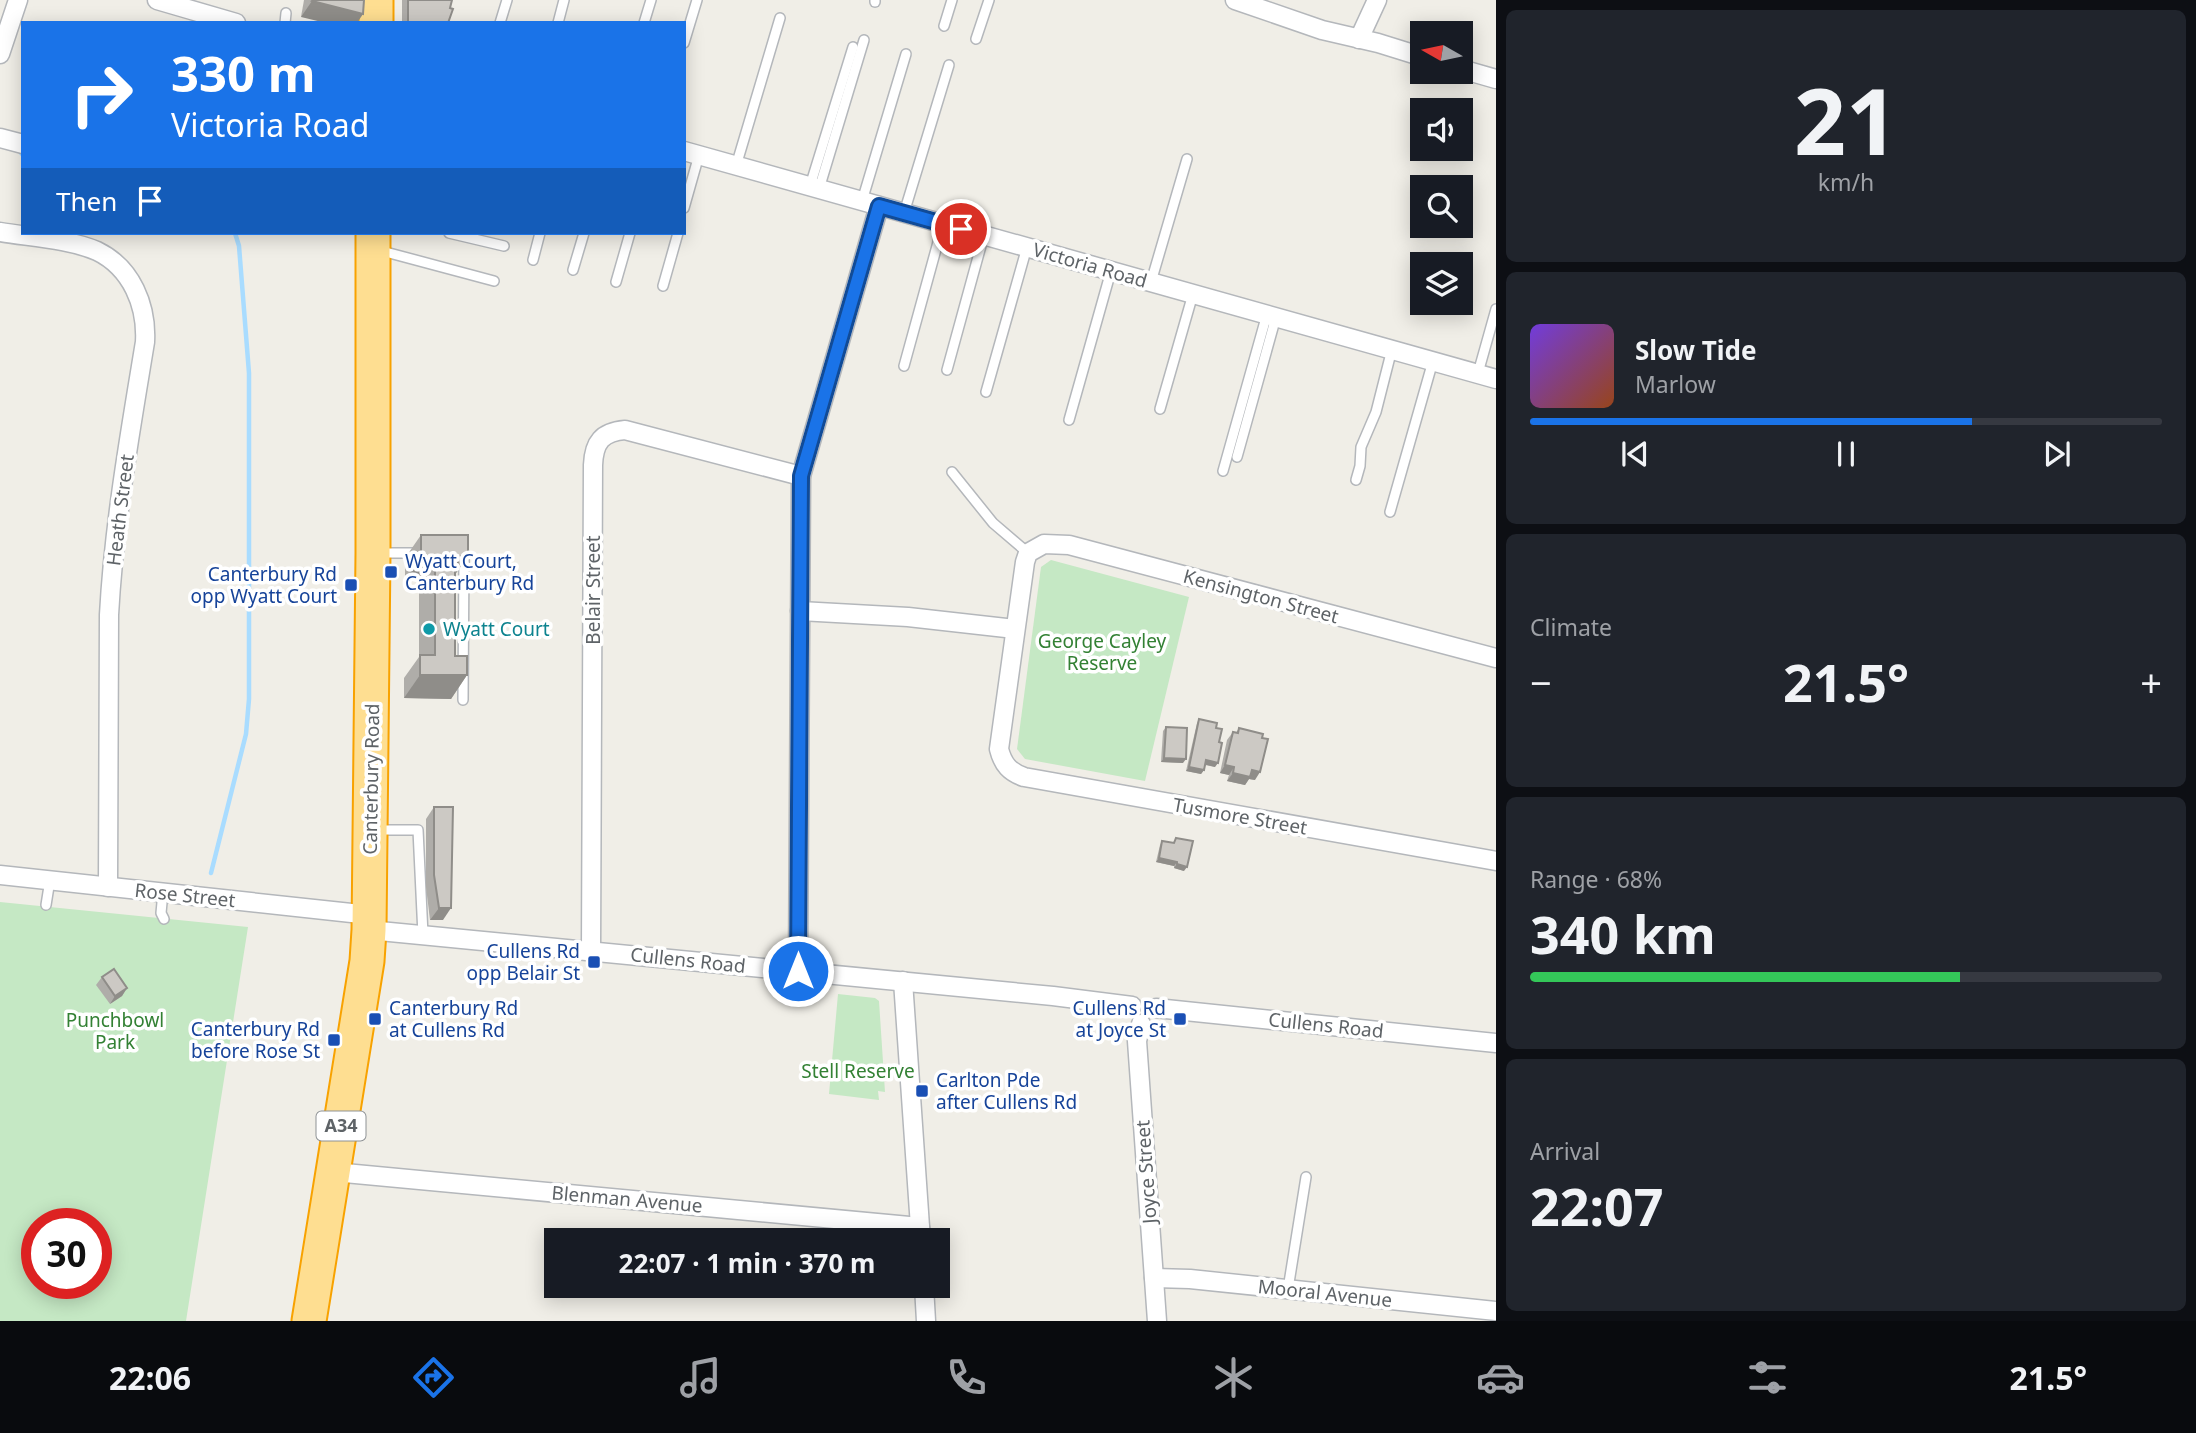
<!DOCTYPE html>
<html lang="en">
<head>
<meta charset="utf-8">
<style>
	body { margin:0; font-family:"Noto Sans",sans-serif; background:#20242c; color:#f1f3f6; height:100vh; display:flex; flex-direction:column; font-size:26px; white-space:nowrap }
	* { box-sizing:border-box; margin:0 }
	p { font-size:23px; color:#9ea1a6 }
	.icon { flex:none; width:38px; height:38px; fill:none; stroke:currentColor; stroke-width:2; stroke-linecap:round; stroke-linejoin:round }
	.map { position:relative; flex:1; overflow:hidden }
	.panel { display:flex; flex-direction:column; gap:10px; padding:10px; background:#0d0f14; width:700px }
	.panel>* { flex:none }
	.hud { position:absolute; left:21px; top:21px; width:665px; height:214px; border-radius:0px; box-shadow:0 4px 18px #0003; background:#1a73e8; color:#fff; overflow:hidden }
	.needle { width:46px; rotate:279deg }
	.buttons { position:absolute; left:1410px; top:21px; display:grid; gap:14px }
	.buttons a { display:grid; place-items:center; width:63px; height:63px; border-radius:0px; background:#171b24; box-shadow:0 4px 18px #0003; font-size:35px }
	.speed { position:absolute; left:21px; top:1208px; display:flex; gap:14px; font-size:35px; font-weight:700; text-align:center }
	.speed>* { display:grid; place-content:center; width:91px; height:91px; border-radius:50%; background:#171b24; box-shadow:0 4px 18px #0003; line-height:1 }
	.speed .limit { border:10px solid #d22; background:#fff; color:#111 }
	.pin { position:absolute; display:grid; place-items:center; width:60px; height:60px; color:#fff; margin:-30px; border:4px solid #fff; border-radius:50%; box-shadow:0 2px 7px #0007 }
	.me { position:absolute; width:77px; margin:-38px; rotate:0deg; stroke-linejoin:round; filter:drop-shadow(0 0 5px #0008) }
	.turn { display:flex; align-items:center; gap:24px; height:147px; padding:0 35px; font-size:32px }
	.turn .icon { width:91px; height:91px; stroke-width:2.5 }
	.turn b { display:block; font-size:49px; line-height:60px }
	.then { display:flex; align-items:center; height:66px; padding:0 35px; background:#0003; gap:14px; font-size:26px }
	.big { font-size:52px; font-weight:700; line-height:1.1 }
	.panel .tile { flex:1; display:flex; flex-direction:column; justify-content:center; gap:10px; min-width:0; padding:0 24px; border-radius:10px; background:#20242c }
	.panel .dial { align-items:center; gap:0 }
	.dial b { font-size:91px; line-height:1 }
	.song { display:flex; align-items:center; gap:21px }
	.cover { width:84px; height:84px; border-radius:10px; background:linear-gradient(135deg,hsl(260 70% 55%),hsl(20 70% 35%)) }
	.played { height:7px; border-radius:4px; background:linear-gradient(90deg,#1a73e8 70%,#363941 70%) }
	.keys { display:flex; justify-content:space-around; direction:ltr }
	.heat { display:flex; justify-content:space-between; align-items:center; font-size:38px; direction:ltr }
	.charge { height:10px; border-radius:5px; background:linear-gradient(90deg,#34c759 68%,#363941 0) }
	.trip { position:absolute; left:544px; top:1228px; width:406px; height:70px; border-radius:0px; background:#171b24; box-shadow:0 4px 18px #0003; font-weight:700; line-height:70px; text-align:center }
	.tab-bar { display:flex; height:112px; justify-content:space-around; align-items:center; background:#090b0e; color:#9ea1a6 }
	.tab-bar .icon { width:49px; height:49px }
	.tab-bar .selected { color:#1a73e8 }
	.tab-bar b { font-size:32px; color:#f1f3f6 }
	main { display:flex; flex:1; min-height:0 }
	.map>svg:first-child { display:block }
</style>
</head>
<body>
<main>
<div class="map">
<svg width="1496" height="1321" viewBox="0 0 1496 1321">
	<rect width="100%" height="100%" fill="#f0eee7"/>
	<g fill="#c5e8c4" fill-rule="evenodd">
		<path d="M1051,560L1189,597L1145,781L1025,759L1017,749L1041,567Z"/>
		<path d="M0,902L248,927L186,1321H0ZM37,1223H96V1283H37Z"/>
		<path d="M838,994L875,998L879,1001L885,1092L878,1091L879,1100L829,1094Z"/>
	</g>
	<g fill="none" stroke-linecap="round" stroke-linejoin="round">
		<g stroke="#a9dcff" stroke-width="4.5">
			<path d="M21,153L23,155"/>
			<path d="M211,873L246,734L249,699V373L239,246L235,233"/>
		</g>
		<defs>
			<g id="lane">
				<path d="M875,2V0"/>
				<path d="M285,23L286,13"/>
				<path d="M500,23L507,0"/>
				<path d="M558,23L564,0"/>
				<path d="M644,23L651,0"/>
				<path d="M944,26L952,0"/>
				<path d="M976,39L989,0"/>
				<path d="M684,43L697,0"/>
				<path d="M736,166L780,18"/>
				<path d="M810,186L853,47"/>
				<path d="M819,189L864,40"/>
				<path d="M862,201L906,54"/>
				<path d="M684,208L699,155"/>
				<path d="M904,213L949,65"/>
				<path d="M449,233L504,246"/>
				<path d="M378,250L494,281"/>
				<path d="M533,260L540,233"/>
				<path d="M573,270L584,233"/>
				<path d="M616,282L630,233"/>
				<path d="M1151,282L1187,159"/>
				<path d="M663,286L678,233"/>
				<path d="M904,366L943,224"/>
				<path d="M947,370L984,235"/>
				<path d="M1478,373L1496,309"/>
				<path d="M986,392L1027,247"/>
				<path d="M1160,409L1193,294"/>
				<path d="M1069,420L1111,271"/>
				<path d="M1237,457L1276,317"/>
				<path d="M1223,471L1267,314"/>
				<path d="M952,472L993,523L1028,553"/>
				<path d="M1356,480L1360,466L1361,447L1376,412L1392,349"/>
				<path d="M1390,512L1433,361"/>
				<path d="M379,553H421"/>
				<path d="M463,553H464L463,700"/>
				<path d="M376,830H418L423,935"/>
				<path d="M163,892L161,913L164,919"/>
				<path d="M46,905L50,880"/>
				<path d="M1288,1289L1306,1177"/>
			</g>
			<g id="street">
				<path d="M157,0L236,23"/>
				<path d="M1235,0L1322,30L1378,43L1423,57"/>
				<path d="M1359,39L1377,0"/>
				<path d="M0,54L18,0"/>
				<path d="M1461,69L1496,79"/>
				<path d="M0,138L23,144"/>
				<path d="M684,151L1496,379"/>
				<path d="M0,232C30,237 69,239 97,251C132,268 147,306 145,342C130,433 114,523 109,615L108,887"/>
				<path d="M800,611L908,617L1015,629"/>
				<path d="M1496,658L1069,545L1044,544L1028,553L1025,562L999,749C1003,765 1010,772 1024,777L1496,861"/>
				<path d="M0,875L370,915"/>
				<path d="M369,930L1053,996L1132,1006"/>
				<path d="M591,951L593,465C594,442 602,432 625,430L801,476"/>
				<path d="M798,971L801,476L879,206"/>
				<path d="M903,981L921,1241"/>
				<path d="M1156,1008L1496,1043"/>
				<path d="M1141,1024L1137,1041L1157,1321"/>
				<path d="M334,1172L920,1227"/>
				<path d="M1154,1278L1190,1279L1496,1311"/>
				<path d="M924,1286L926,1321"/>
			</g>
			<g id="highway">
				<path d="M376,0V23"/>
				<path d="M309,1321L367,961L369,930L373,553V233"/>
			</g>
		</defs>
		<use href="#lane" stroke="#b4b7bb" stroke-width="12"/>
		<use href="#street" stroke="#b4b7bb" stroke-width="21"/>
		<use href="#highway" stroke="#f8a200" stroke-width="37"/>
		<use href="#lane" stroke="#fff" stroke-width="9"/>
		<use href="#street" stroke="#fff" stroke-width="18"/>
		<use href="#highway" stroke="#fede91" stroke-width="33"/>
	</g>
	<g fill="#afada9">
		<path d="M304,0H364L301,17Z"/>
		<path d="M402,0H452L450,8L448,23H402Z"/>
		<path d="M421,535L468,556L455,574V656L467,675L451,699L404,698V678L419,657V580H405V558Z"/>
		<path d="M1199,719L1216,728L1219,742L1215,767L1205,765L1204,770L1201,774L1186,771L1197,723Z"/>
		<path d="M1166,727L1183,763L1161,762L1163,731Z"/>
		<path d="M1239,728L1255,780L1249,779L1245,785L1227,781L1229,775L1220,773L1227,740L1233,732L1236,733Z"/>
		<path d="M434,807L443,920H430L426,887V819Z"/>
		<path d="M1176,838L1184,871L1174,868V866L1156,862L1160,845L1162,841L1173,843Z"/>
		<path d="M102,977L127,988L122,996L110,1004L96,985Z"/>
	</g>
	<g fill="#8f8d89">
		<path d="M312,1L363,14L357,23H326L301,17Z"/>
		<path d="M455,556H468L452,579Z"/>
		<path d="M421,557H435L419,580H405Z"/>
		<path d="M420,675H467L451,699L404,698Z"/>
		<path d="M1164,758L1186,759L1183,763L1161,762Z"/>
		<path d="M1206,760L1218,763L1215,767L1203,764Z"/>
		<path d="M1225,765L1234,767L1229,775L1220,773Z"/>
		<path d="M1189,767L1204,770L1201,774L1186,771Z"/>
		<path d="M1252,770L1260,772L1255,780L1249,779L1245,785L1227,781L1233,773Z"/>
		<path d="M1159,858L1177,862L1174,866L1156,862Z"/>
		<path d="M1177,864L1187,867L1184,871L1174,868Z"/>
		<path d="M439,908H451L443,920H430Z"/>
		<path d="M127,988L122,996L110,1004L115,996Z"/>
	</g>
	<g fill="#ccc9c4" stroke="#8f8d89" stroke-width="2">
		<path d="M313,0H364L363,14L312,1Z"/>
		<path d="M408,0H452L450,8L453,9L448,23H408Z"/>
		<path d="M421,535H468V556H455V656H467V675H420V655H435V557H421Z"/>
		<path d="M1199,719L1217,723L1216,728L1222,729L1219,742L1222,743L1218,763L1206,760L1204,770L1189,767Z"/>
		<path d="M1166,727L1187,728L1186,759L1164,758Z"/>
		<path d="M1239,728L1263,734L1262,738L1268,739L1260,772L1252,770L1250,777L1233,773L1234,767L1225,765L1233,732L1238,733Z"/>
		<path d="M434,807H453L451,908H439L434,875Z"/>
		<path d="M1176,838L1193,841L1187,867L1177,864V862L1159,858L1162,841L1174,843Z"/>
		<path d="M114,969L127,988L115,996L102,977Z"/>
	</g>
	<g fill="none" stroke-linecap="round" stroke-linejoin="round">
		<defs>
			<path id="route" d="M798,971L801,476L879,206L961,229"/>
		</defs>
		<use href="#route" stroke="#114b97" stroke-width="18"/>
		<use href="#route" stroke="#1a73e8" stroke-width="12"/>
	</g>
	<g fill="#1a4fb4" stroke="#fff" stroke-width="2.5">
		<rect x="384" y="565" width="14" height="14" rx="3.5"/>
		<rect x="344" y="578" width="14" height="14" rx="3.5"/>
		<rect x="587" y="955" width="14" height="14" rx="3.5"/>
		<rect x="368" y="1012" width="14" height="14" rx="3.5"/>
		<rect x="1173" y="1012" width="14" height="14" rx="3.5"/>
		<rect x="327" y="1033" width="14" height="14" rx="3.5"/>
		<rect x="915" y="1084" width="14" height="14" rx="3.5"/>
	</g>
	<circle fill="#0f9aa8" stroke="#fff" stroke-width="2.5" cx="429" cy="629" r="7"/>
	<g text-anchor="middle" stroke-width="7" stroke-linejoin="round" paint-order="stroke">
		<rect fill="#fff" stroke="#8e9295" stroke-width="2" x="316.5" y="1111.5" width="49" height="29" rx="5"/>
		<g font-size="18" font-weight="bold" fill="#5e6367">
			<text x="341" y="1132">A34</text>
		</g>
		<g font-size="19" fill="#5e6367" stroke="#fff">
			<text transform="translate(1090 265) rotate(16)" y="7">Victoria Road</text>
			<text transform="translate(120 510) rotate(-83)" y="7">Heath Street</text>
			<text transform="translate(593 590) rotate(-90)" y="7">Belair Street</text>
			<text transform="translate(1261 596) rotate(15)" y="7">Kensington Street</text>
			<text transform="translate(371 779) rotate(-89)" y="7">Canterbury Road</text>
			<text transform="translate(1240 816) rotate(10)" y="7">Tusmore Street</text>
			<text transform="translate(185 895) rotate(6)" y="7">Rose Street</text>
			<text transform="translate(688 960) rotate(6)" y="7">Cullens Road</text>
			<text transform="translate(1326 1025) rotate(6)" y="7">Cullens Road</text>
			<text transform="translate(1146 1172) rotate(-94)" y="7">Joyce Street</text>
			<text transform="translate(627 1199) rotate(5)" y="7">Blenman Avenue</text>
			<text transform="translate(1325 1293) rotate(6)" y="7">Mooral Avenue</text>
		</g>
		<g font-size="19" fill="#164399" stroke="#fff" text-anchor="end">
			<text x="405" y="568" text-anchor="start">Wyatt Court,<tspan x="405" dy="22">Canterbury Rd</tspan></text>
			<text x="337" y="581">Canterbury Rd<tspan x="337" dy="22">opp Wyatt Court</tspan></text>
			<text x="580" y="958">Cullens Rd<tspan x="580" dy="22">opp Belair St</tspan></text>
			<text x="389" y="1015" text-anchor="start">Canterbury Rd<tspan x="389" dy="22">at Cullens Rd</tspan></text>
			<text x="1166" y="1015">Cullens Rd<tspan x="1166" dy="22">at Joyce St</tspan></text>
			<text x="320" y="1036">Canterbury Rd<tspan x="320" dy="22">before Rose St</tspan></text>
			<text x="936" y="1087" text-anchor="start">Carlton Pde<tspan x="936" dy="22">after Cullens Rd</tspan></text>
		</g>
		<g font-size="19" fill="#0d838f" stroke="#fff" text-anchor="start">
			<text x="443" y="636">Wyatt Court</text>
		</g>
		<g font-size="19" fill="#338134" stroke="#fff">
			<text x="1102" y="648">George Cayley<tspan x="1102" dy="22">Reserve</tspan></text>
			<text x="115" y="1027">Punchbowl<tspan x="115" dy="22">Park</tspan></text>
			<text x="858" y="1078">Stell Reserve</text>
		</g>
	</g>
</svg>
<div class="buttons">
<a><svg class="needle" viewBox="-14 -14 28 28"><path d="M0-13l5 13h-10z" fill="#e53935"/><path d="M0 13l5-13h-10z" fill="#9ea1a6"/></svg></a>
<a><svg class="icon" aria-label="sound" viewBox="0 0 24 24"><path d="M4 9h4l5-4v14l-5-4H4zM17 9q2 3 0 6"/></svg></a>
<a><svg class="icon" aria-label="search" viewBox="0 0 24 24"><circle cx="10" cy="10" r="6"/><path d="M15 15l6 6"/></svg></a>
<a><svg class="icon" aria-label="layers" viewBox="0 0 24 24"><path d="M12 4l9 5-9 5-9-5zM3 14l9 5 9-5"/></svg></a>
</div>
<div class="speed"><div class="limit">30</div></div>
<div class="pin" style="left:961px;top:229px;background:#d93025"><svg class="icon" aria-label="arrive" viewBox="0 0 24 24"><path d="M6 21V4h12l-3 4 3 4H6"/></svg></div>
<svg class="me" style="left:798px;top:971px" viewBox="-20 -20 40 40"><circle r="17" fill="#1a73e8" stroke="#fff" stroke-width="3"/><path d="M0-11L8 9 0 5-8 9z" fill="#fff"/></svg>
<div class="trip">22:07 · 1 min · 370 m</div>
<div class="hud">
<div class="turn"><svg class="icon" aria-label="right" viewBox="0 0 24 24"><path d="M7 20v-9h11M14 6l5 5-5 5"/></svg><div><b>330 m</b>Victoria Road</div></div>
<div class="then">Then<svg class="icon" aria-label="arrive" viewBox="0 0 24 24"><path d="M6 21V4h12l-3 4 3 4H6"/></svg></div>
</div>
</div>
<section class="panel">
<div class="tile dial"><b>21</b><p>km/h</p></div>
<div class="tile">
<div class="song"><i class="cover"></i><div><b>Slow Tide</b><p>Marlow</p></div></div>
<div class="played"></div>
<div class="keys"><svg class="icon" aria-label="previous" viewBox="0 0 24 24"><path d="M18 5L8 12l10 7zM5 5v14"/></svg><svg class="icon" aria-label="pause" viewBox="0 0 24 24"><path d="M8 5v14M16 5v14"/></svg><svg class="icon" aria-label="next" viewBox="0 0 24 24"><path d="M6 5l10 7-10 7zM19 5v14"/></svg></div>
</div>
<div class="tile"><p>Climate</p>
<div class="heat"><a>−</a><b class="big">21.5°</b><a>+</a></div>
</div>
<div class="tile"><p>Range · 68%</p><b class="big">340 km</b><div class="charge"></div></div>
<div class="tile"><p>Arrival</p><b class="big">22:07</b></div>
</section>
</main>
<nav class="tab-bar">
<b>22:06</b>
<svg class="icon selected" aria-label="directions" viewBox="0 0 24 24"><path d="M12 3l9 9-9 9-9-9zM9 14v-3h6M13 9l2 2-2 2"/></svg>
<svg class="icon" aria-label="music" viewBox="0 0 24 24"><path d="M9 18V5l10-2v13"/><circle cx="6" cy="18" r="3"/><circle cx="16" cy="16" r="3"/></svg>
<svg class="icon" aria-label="phone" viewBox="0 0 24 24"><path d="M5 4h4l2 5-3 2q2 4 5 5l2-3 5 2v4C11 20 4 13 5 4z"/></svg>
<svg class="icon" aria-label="climate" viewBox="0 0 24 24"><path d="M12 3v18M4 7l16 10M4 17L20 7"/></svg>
<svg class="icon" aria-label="car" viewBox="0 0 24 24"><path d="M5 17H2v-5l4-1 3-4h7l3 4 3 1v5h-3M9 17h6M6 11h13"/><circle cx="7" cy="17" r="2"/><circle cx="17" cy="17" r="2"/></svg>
<svg class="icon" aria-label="filters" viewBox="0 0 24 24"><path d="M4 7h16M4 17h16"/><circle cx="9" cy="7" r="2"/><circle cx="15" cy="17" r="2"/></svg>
<b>21.5°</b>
</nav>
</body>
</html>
